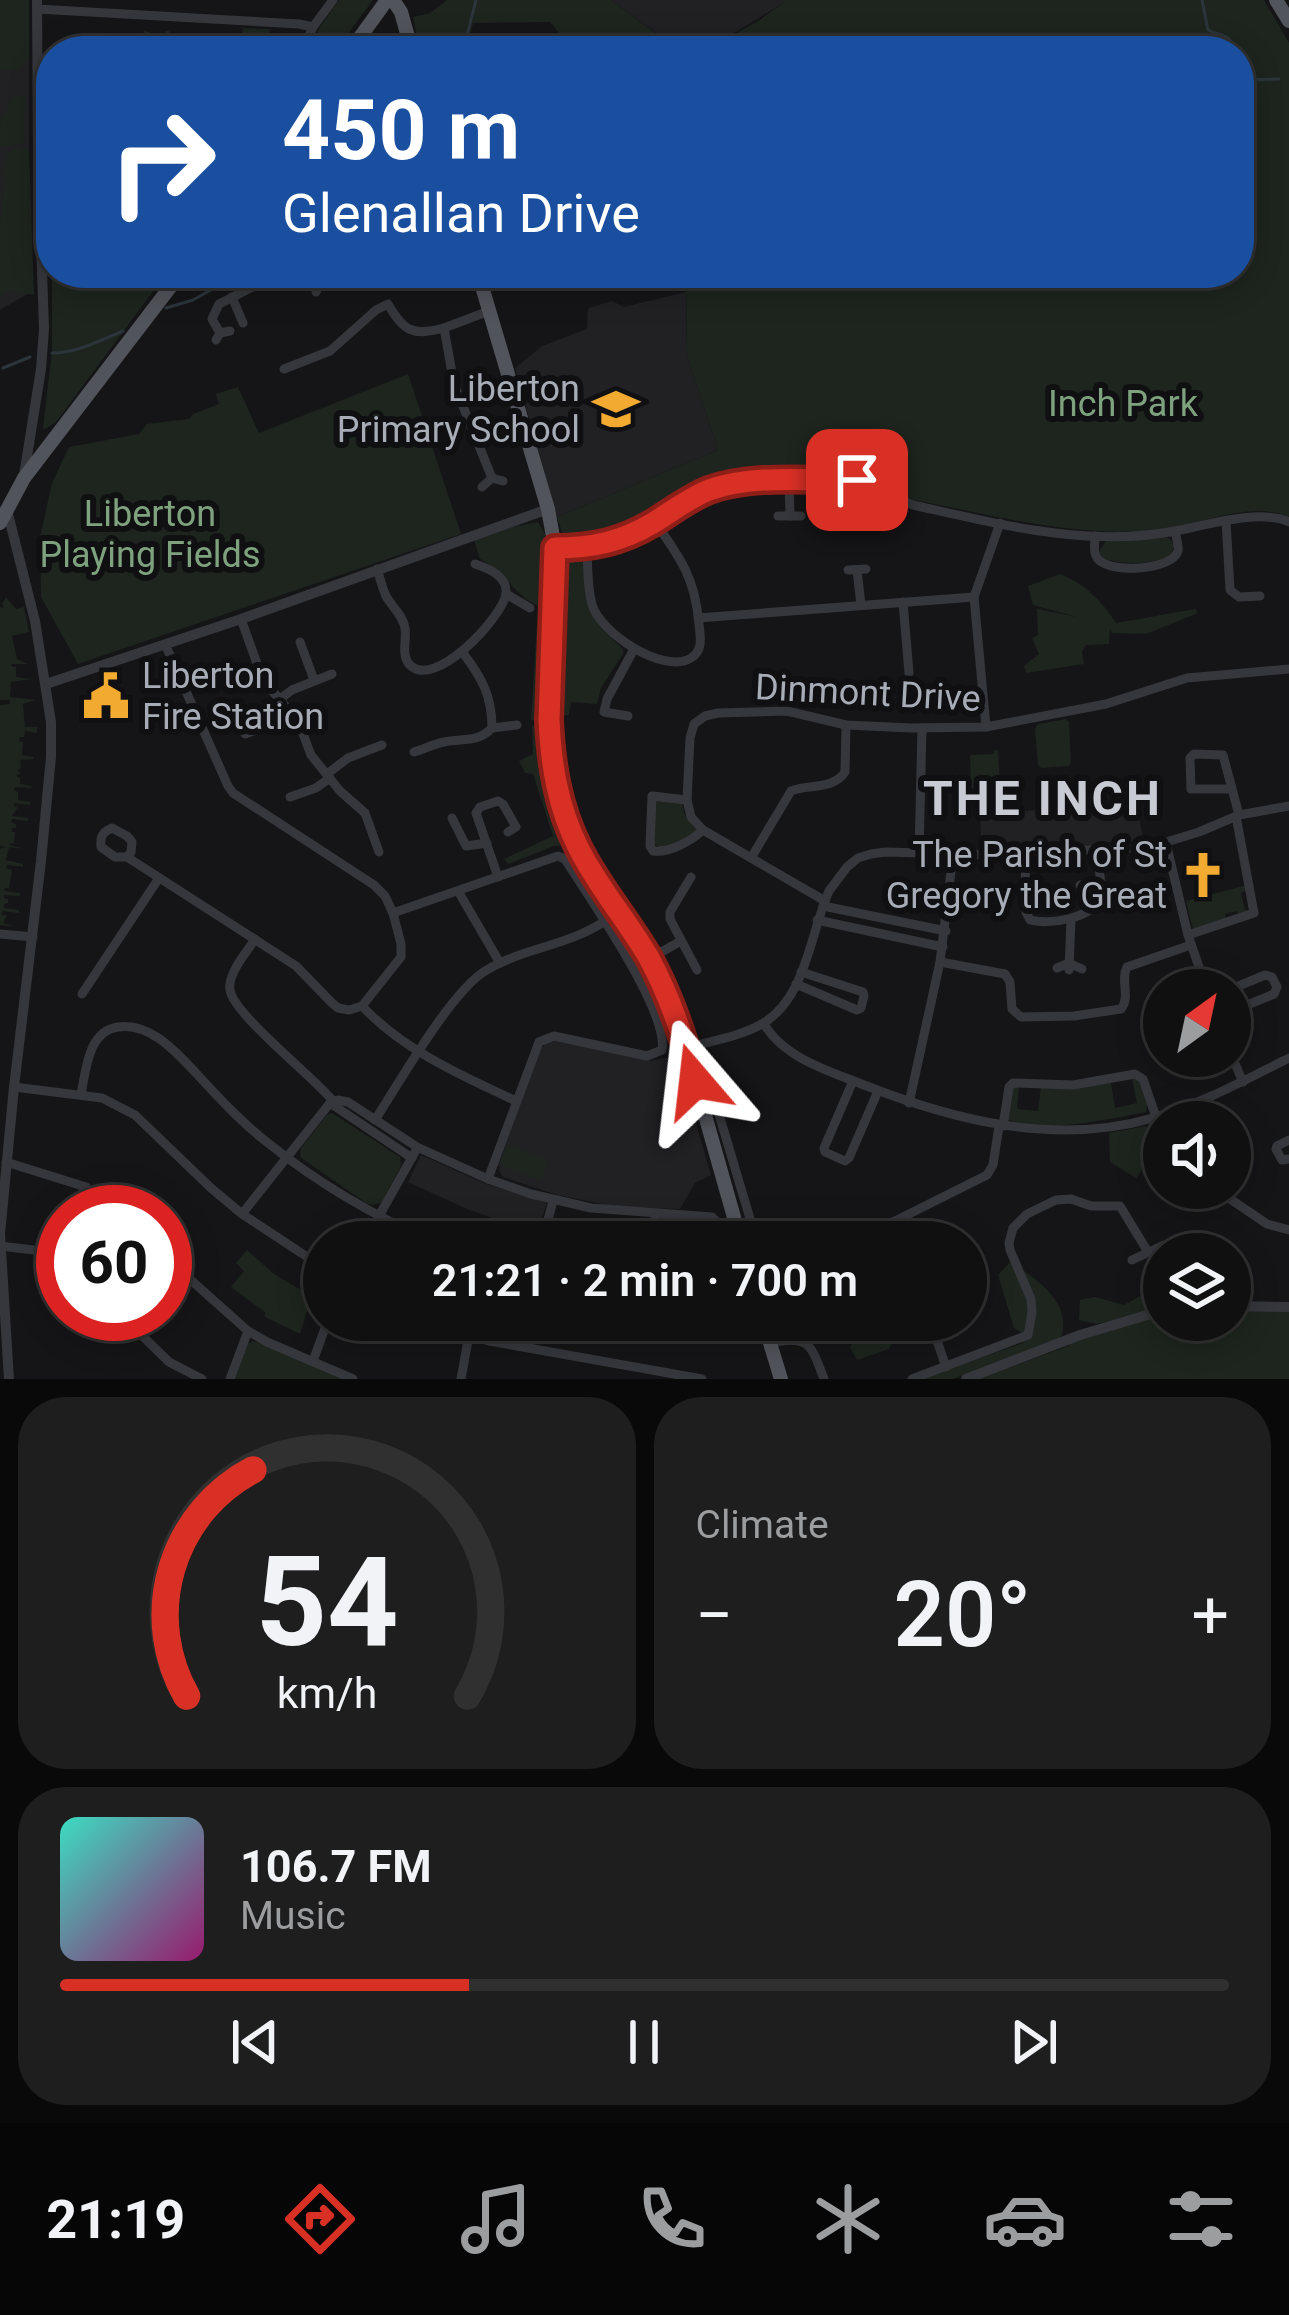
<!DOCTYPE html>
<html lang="en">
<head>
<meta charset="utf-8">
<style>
	body { margin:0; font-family:Roboto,sans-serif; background:#1e1e1f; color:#f1f3f6; height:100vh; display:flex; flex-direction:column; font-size:45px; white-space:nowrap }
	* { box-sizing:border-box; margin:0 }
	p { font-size:39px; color:#9c9d9f }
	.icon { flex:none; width:66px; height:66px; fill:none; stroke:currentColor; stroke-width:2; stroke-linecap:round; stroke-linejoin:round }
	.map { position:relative; height:1379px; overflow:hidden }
	.drawer { display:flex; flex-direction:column; gap:18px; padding:18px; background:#090909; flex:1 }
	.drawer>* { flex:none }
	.top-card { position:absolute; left:36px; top:36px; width:1218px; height:252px; border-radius:48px; box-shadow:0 6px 30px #0003,0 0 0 3px #303031; background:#1a4fa0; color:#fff; overflow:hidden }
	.needle { width:78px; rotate:33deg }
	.controls { position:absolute; left:1143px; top:969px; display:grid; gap:24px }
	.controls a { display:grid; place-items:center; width:108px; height:108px; border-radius:50%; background:#101011; box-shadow:0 6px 30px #0003,0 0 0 3px #303031; font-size:60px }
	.speed { position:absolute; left:36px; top:1185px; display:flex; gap:24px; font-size:60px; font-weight:700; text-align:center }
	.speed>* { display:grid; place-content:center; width:156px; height:156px; border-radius:50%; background:#101011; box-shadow:0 6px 30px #0003,0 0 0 3px #303031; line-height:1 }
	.speed .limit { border:18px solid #d22; background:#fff; color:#111 }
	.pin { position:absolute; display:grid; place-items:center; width:102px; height:102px; color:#fff; margin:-51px; border-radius:24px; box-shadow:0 6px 18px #0006 }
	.me { position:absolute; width:132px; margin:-66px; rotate:343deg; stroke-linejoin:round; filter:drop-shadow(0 0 9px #0008) }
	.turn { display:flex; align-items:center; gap:42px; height:252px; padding:0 48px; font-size:54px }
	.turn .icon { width:156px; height:156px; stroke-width:2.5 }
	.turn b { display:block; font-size:84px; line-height:102px }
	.big { font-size:90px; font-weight:600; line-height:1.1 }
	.drawer .tile { flex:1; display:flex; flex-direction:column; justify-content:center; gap:18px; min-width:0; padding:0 42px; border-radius:48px; background:#1e1e1f }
	.drawer .dial { align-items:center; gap:0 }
	.dial svg { height:312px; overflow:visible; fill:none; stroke:#303031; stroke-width:7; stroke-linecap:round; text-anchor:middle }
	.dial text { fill:#f1f3f6; stroke:none }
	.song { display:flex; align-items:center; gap:36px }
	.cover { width:144px; height:144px; border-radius:18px; background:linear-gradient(135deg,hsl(170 70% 55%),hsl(320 70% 35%)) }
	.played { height:12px; border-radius:6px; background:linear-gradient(90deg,#d93025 35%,#303031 35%) }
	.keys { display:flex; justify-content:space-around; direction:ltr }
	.heat { display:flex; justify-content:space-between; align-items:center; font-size:66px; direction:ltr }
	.drawer .tiles { flex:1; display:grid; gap:18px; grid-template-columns:1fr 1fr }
	.tile:last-child { grid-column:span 2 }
	.trip { position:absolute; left:303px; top:1221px; width:684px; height:120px; border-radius:60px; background:#101011; box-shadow:0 6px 30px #0003,0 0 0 3px #303031; font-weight:600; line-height:120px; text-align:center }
	.tabs { display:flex; height:192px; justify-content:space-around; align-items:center; background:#060607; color:#9c9d9f }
	.tabs .icon { width:84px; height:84px }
	.tabs .current { color:#d93025 }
	.tabs b { font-size:54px; color:#f1f3f6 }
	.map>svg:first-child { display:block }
</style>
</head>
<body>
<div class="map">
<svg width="1289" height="1379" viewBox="0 0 1289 1379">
	<rect width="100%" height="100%" fill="#151517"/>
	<g fill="#212124">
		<path d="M0,0H29V293L0,310Z"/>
		<path d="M611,0H788L705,51H681Z"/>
		<path d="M686,292L687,355L718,450L557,517L515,368L542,346L587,329L588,308L612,301L624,307Z"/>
		<path d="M1137,803L1144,845L982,853L980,814Z"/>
		<path d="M561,1041L651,1061L676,1056L711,1175L695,1183L680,1209L617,1207L558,1195L503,1177L500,1172L499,1164L540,1049L548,1042Z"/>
		<path d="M421,1155L486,1184L547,1203L538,1229L504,1222L467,1209L408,1182Z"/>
	</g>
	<g fill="#1d251e">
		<path d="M0,0H29V57L19,70H0Z"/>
		<path d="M339,0H373L335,51H309L320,27Z"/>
		<path d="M447,0H611L680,51H574L550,22L473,23L466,51H420L413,17L430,13Z"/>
		<path d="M787,0H1264L1289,43V517C1254,501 1207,522 1171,528C1085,541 998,516 914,500C898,494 889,482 873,474L736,478L713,482L620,535L593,541H565L557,517L718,450L687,355L686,273H1239V51H705L758,21Z"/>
		<path d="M243,28L270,29L268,39H253L251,44H242V51H72L71,48H63H98L104,43L131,45L143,41L144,30L151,33V44H156L157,40L164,42L165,31H169V47L193,46V49L198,47L216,50L218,37L220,38V50L238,51Z"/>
		<path d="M14,95L25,96L24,143L0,147V124Z"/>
		<path d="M15,148L29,150L34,295L9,291L0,296V221L5,184L4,165L8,153Z"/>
		<path d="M52,273H61L62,278L84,280L89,273H107L110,281L161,273L163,278L56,422L45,429L43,428L52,351Z"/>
		<path d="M408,374L461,534L78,664L41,597L40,537L52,483L69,447L139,434L147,424L189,419L193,414L219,404L216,394L238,387L259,433Z"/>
		<path d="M538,522L545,534L546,609L543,619L542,720H531L538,606C513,594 505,572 480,559L474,540L503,529Z"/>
		<path d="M1165,536L1171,540L1174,546L1171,555C1147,566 1128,564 1103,559L1099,551L1107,540Z"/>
		<path d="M570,556H576L585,564C588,610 588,616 623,649V654L601,688L597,704L571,702L569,715H559L563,565Z"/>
		<path d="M1060,574C1085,584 1102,601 1116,623L1195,609L1198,613L1146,634L1112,633L1110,628L1109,644L1086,645L1082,651L1084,664L1026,673L1024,666L1039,654L1032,638L1038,635L1037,609L1077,617L1033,605L1028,586Z"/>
		<path d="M6,597L16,609L24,607L29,632L12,636L17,659L28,664H12L11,666L16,667V677L32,679L11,682L10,697L36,700L23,704L25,727H37V733L25,731L24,737H20L19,741L23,742L22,755L34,757V759L20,760L21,768L17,771L21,773L16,776L20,778V784L32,786L31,788L15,787L14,790L18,792V800L30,802V805L14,803V806L18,807L12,816L28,818V821L12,819L11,822L16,824V828H12V832H15L14,843H10L9,845L25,849L9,847L6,860L23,864V867L7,865L6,868L12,870L9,888H5L4,891L20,893V896L4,895V898L8,899V903L4,904V908L19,910V913L2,911V915H7L3,923L17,927L0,925V849L5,847L0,846V705L10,704V700H0V607L4,608L2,604Z"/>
		<path d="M1066,719L1069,722L1071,763L1068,766L1042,768L1038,765L1035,729L1038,724Z"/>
		<path d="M540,723L545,781L568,845L554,846L508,864L504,859L553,836L533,774L525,773L519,761L533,754L532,726Z"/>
		<path d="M994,750H998L1000,784H1018V797L1012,804L976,805L971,790L970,755L994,754Z"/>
		<path d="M660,799L682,802L684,813L696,830L693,835L663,849L653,844L654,802Z"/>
		<path d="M1247,885V890L1241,893L1245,910H1251L1239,916L1237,911L1225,914L1226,920L1193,929L1186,901Z"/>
		<path d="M1132,1078L1139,1079L1148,1102L1146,1112C1104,1120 1046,1134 1006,1119L1010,1089L1019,1086L1017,1109L1038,1111L1041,1086L1111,1083L1115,1108L1137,1103Z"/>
		<path d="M332,1113L400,1157L401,1166L381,1203L372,1205L366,1203L300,1157L301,1148L327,1115Z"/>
		<path d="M1145,1126L1152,1131L1157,1149L1136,1178L1110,1162L1109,1133Z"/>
		<path d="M507,1144L549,1160L541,1181L499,1165Z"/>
		<path d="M247,1250L274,1274L306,1293L304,1298L310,1301L300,1334L265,1317V1312L231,1287L244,1271L236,1263Z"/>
		<path d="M1010,1262C1036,1278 1073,1303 1061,1338L953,1379H919L1023,1343L1022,1333L1014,1328L998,1275Z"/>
		<path d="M1164,1264V1308L1097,1324L1079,1320L1080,1300L1095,1297L1124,1305L1142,1295L1151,1268Z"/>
		<path d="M1230,1306L1289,1308V1379H979L1068,1346L1072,1341L1164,1313V1320H1230Z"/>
		<path d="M846,1320H864L870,1333L888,1327L893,1339L889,1349L857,1360L850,1347L853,1342Z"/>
		<path d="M253,1341L260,1343L346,1379H234L243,1346Z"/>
	</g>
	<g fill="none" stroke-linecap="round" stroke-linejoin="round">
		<g stroke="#2b353b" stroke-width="3">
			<path d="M1202,0L1208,30C1220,37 1232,32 1233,51"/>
			<path d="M463,51L476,0"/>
			<path d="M1239,80L1279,79"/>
			<path d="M166,308L193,300L241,273"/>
			<path d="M52,353C77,353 101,340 123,331"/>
			<path d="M3,368L30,357"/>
		</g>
		<g stroke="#36373c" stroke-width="9">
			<path d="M37,9L299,24L313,27"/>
			<path d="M302,51L313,27L333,0"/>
			<path d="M316,292L324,273"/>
			<path d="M232,297L243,323"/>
			<path d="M489,311L444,328L454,384L492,478"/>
			<path d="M220,333L212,319L219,304L280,273"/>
			<path d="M216,340L220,333L230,331"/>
			<path d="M284,369L330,351L376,310L388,304C404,332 413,336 444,328"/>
			<path d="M789,481L790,516"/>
			<path d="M482,487L492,478L503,481"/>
			<path d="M778,516H801"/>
			<path d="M1226,521L1230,590L1239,597L1260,596"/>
			<path d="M1095,536C1095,543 1093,550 1096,556C1104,575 1172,571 1178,551C1179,548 1176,535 1175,532"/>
			<path d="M555,548C593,548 622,542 654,522C673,511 691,496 712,489C750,477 832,478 873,481C887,488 898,499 913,505C998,524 1092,549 1180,530C1210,524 1260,509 1289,522"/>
			<path d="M587,548C588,566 587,587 592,604C599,632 663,675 691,658C704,650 700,636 699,624C695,578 681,559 655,522"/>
			<path d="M377,569C380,577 382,588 386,596C392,607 403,615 405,628C407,640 401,654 409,664C433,692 502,618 506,594C508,577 488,568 475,564"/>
			<path d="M848,570L866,569"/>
			<path d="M857,570L861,605"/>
			<path d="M506,594L530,608"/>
			<path d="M903,602L909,673"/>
			<path d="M698,618L974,597"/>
			<path d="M241,619L264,683L280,699L300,726L311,755L340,791L365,813L379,852"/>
			<path d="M300,642L314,680"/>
			<path d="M280,699L292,690L332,674"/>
			<path d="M628,716L604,712L607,699L634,649"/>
			<path d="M986,727L974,597L1000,523"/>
			<path d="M492,728L517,725"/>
			<path d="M245,734L280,721L291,714"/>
			<path d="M414,752C424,749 434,744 444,742C464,738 477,743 492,728C492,696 482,678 463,653"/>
			<path d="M327,774L348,758L382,745"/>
			<path d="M1231,789H1191L1190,758L1194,754L1223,755L1239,815"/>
			<path d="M290,797L316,788L330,778"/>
			<path d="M687,800L652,796L650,846L653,851C670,853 691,841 703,830"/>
			<path d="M452,818L466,846L487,843"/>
			<path d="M112,828L127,836L132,842L131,852L127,857H115L101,847C100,837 102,832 112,828Z"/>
			<path d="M1166,843L1188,935L1207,990"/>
			<path d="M919,853L922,728"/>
			<path d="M1025,855L1026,912L1030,920C1048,925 1092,919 1099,898C1103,888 1099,870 1098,859"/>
			<path d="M127,857L296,966L331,1002L338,1008L349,1010L362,1006L401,957V944L393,913L385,896L374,885L233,793L228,786L165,644"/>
			<path d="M751,858L791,791C809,784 833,790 845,772L846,725"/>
			<path d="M498,877L476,813L480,807L498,801L503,804L516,827L508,832"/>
			<path d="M691,877L670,912V919L697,970"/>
			<path d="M1080,885L1099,884"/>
			<path d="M458,891L500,963"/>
			<path d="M825,901L703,830L691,817L687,800L690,738L694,724L705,716L718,713L787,711L846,725L911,728L986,727L1106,704L1187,678L1289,669"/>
			<path d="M823,906L946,931"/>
			<path d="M393,913L558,856L565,859C588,896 669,1011 662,1050L647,1056L554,1036L539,1042L488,1179"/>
			<path d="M817,920L943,947"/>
			<path d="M0,934L33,937"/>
			<path d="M1188,935L1254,913L1236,816"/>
			<path d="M255,939C247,952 227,974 230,990C233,1014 315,1078 333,1101"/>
			<path d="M649,959L681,941"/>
			<path d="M940,962L1005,974L1010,982L1012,1009L1021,1017L1074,1016L1121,1009C1131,997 1120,981 1127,967L1191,945"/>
			<path d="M1057,968L1069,963L1082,969"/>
			<path d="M1069,970L1071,919"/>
			<path d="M796,984L857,1010L861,1008L864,996L863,992L801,972"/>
			<path d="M1229,990L1265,975L1272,977L1277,987L1274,994L1230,1012"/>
			<path d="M82,994L159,878"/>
			<path d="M362,1006C403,1050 462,1076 516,1101"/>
			<path d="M764,1024C784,1058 829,1071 864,1085C956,1121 1056,1146 1153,1118C1201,1104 1245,1080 1289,1058"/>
			<path d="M698,1044L757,1242"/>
			<path d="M686,1048C710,1041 738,1037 760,1025C806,1001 810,933 829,891L847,867L858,858L871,854L886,852L989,855L1150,847L1199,832L1239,815L1289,806"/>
			<path d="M1230,1052L1243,1082"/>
			<path d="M853,1081L824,1148L825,1152L845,1161L849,1158L878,1091"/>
			<path d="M14,1087L102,1098L135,1115L211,1188L242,1214L324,1268"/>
			<path d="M81,1094C86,1070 88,1031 118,1027C150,1022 176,1052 195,1072C218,1097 241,1122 268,1143C318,1183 376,1217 434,1242"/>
			<path d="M330,1103L338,1100L348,1102L417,1147L488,1179L531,1194L591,1208L712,1217L717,1222L723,1242"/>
			<path d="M330,1103L412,1158"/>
			<path d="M909,1103L940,962L953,855"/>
			<path d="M1152,1118L1164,1150"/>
			<path d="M375,1120C399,1083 450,993 485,971C522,948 568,946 605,921"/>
			<path d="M1003,1126L1009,1087L1013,1083L1073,1085L1135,1074L1143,1079L1156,1117"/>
			<path d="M1289,1140L1277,1146L1276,1149L1282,1160L1289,1159"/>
			<path d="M6,1162L86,1187L117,1212"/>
			<path d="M1214,1188L1267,1224L1289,1230"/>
			<path d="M242,1214L330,1103"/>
			<path d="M379,1216L415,1152"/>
			<path d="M542,1242L553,1201"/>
			<path d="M650,1242L656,1214"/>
			<path d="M853,1242L987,1175L993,1165L999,1126"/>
			<path d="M0,1246L50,1252L63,1262"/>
			<path d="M165,1257L248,1331L267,1342L353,1379"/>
			<path d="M1132,1260L1164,1245"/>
			<path d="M120,1314L169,1362L202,1379"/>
			<path d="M433,1320L489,1341L702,1379"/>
			<path d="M930,1320L946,1367"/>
			<path d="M770,1343C810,1334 811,1345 824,1379"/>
			<path d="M806,1343L821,1320"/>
			<path d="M518,1346L524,1320"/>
			<path d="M313,1361L328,1320"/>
			<path d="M230,1379L248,1331"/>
			<path d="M461,1379L469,1335"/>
			<path d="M912,1379L1028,1335L1032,1312L1031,1299L1010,1250L1009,1243L1013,1228L1027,1214L1056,1200L1071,1199L1091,1206H1120L1148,1252"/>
		</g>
		<g stroke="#36373c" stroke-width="10">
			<path d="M24,475L41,369L44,329L38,150L37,0"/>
			<path d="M7,510L35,621L51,722V757L41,861L14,1087L0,1234L9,1379"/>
			<path d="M46,684L241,619L548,509"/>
			<path d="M1230,1306L1289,1307"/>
			<path d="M966,1379L1080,1335L1164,1310"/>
		</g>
		<g stroke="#52545b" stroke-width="14">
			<path d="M393,0L401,12L412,51"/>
			<path d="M1276,0L1289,21"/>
			<path d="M350,51L387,0"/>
			<path d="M478,273L548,509L555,548L556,567L549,720L553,769L564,811L580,851L649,959L669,1001L686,1048L741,1242"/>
			<path d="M0,523L24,478L181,273"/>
			<path d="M763,1320L781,1379"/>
		</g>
	</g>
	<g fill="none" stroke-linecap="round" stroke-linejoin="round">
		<defs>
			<path id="route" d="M695,1081C684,1038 670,997 649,958C627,920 597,886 578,847C558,807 551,765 549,720L555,548C592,548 621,542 653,523C671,512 689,498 709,490C754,474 810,481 857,480"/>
		</defs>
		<use href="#route" stroke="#8d1f18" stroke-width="30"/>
		<use href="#route" stroke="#d93025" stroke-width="21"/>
	</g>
	<defs>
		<symbol id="school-bare" viewBox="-9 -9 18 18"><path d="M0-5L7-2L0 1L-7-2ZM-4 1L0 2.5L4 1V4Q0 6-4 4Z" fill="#f3aa31" stroke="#101012" stroke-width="2.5" paint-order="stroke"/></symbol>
		<symbol id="civic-bare" viewBox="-9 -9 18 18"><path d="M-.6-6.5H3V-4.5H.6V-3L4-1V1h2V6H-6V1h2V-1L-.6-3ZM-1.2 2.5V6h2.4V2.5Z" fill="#f3aa31" stroke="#101012" stroke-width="2.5" paint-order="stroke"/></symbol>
		<symbol id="church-bare" viewBox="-9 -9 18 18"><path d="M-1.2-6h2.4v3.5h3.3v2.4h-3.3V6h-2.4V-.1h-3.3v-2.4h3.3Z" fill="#f3aa31" stroke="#101012" stroke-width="2.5" paint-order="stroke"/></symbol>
	</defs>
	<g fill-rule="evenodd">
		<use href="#school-bare" x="583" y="376" width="66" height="66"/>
		<use href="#civic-bare" x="73" y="663" width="66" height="66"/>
		<use href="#church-bare" x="1170" y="842" width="66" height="66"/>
	</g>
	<g text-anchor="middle" stroke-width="12" stroke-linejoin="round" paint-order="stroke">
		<g font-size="36" fill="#a7acb7" stroke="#101012" text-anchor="end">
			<text x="580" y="401">Liberton<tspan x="580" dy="41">Primary School</tspan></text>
			<text x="142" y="688" text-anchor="start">Liberton<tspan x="142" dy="41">Fire Station</tspan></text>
			<text x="1167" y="867">The Parish of St<tspan x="1167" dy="41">Gregory the Great</tspan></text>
		</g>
		<g font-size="36" fill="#7ea27e" stroke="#101012">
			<text x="1123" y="416">Inch Park</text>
			<text x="150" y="526">Liberton<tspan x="150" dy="41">Playing Fields</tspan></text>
		</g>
		<g font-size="36" fill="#a7acb7" stroke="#101012">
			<text transform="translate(868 692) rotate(3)" y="13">Dinmont Drive</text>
		</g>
		<g font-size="48" font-weight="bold" letter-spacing="3" fill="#c8cbd3" stroke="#101012">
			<text x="1043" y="815">THE INCH</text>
		</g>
	</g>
</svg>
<div class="controls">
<a><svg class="needle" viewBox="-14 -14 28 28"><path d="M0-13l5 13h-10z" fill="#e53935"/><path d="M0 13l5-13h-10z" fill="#9c9d9f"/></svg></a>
<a><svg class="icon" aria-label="sound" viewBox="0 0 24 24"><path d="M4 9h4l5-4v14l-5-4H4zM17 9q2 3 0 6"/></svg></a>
<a><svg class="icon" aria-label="layers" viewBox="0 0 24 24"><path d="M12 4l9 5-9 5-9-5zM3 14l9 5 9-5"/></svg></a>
</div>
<div class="speed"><div class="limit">60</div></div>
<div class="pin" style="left:857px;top:480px;background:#d93025"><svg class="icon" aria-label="arrive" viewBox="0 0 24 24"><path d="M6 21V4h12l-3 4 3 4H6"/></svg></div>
<svg class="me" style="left:695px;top:1081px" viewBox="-20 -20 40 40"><path d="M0-17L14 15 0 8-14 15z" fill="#d93025" stroke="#fff" stroke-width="4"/></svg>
<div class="trip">21:21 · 2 min · 700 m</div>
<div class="top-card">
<div class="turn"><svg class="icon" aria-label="right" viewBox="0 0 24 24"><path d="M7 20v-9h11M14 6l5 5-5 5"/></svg><div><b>450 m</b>Glenallan Drive</div></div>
</div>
</div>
<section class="drawer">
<div class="tiles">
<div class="tile dial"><svg viewBox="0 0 100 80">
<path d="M14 69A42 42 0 1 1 86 69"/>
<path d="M14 69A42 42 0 0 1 31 11" stroke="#d93025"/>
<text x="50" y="56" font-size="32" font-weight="700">54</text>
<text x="50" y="72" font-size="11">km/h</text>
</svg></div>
<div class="tile"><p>Climate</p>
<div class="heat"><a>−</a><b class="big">20°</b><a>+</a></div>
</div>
<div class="tile">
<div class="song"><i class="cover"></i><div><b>106.7 FM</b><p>Music</p></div></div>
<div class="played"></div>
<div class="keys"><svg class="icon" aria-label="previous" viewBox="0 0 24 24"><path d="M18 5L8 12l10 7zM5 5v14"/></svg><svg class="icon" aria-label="pause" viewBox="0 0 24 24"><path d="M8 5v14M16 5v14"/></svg><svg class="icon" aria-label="next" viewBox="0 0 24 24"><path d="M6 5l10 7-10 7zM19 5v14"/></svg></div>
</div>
</div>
</section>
<nav class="tabs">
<b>21:19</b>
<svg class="icon current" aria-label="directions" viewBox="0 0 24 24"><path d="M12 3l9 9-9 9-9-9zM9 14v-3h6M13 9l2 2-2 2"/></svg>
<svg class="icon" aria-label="music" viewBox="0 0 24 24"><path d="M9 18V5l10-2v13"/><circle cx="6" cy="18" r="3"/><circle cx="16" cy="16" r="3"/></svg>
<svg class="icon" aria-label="phone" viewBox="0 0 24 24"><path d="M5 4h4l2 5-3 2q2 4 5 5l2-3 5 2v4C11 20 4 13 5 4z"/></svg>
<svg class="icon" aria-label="climate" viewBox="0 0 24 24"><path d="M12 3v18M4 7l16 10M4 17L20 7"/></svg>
<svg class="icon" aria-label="car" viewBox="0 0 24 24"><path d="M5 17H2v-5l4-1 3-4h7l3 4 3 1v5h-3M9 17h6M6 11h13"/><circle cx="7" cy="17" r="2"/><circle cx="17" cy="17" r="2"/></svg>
<svg class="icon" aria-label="filters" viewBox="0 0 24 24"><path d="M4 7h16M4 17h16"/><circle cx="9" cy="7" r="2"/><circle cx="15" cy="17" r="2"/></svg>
</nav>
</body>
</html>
